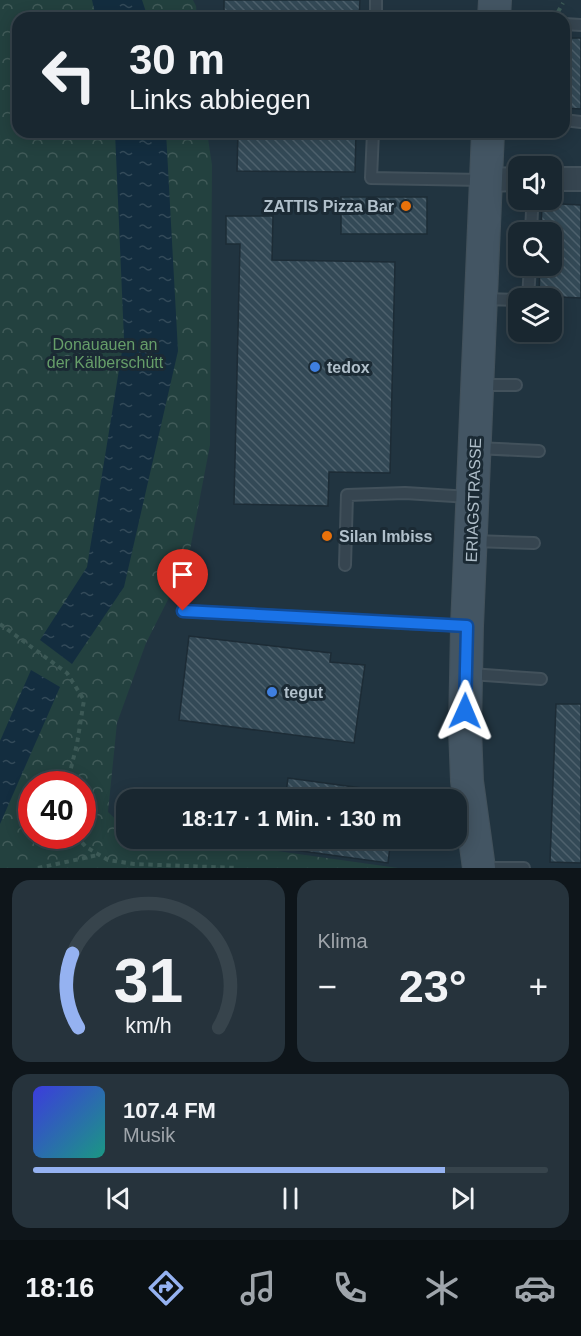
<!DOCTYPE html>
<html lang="de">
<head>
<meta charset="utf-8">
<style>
	body { margin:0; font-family:Helvetica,sans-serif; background:#26333c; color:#f1f3f6; height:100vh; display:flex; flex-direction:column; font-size:22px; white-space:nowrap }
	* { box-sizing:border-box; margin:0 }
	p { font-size:20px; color:#9fa5ab }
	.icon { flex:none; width:33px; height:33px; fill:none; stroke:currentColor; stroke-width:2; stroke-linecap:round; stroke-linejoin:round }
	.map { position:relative; height:868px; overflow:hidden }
	.drawer { display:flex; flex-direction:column; gap:12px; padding:12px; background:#0e151a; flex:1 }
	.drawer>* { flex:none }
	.hud { position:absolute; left:12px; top:12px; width:558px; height:126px; border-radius:18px; box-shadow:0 3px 15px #0003,0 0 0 2px #37444c; background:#192730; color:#f1f3f6; overflow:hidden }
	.tools { position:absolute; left:508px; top:156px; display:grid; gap:12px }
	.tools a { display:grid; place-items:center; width:54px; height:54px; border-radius:12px; background:#192730; box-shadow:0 3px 15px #0003,0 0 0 2px #37444c; font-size:30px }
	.speed { position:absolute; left:18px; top:771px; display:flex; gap:12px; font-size:30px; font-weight:700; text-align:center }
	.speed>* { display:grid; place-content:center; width:78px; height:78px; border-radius:50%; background:#192730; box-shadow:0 3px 15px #0003,0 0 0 2px #37444c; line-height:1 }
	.speed .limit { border:9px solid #d22; background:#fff; color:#111 }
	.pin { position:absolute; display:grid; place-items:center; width:51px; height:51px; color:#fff; margin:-62px -26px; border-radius:50% 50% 50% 0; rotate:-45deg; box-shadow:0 0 6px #0007 }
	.pin .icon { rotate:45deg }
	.me { position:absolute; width:66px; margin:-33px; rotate:1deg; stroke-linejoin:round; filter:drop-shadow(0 0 4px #0008) }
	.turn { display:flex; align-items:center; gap:21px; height:126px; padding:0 18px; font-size:27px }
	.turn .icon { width:78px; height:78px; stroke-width:2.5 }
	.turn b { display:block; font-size:42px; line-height:51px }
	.big { font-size:45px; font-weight:800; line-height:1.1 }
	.drawer .widget { flex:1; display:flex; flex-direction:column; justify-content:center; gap:9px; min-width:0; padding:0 21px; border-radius:18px; background:#26333c }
	.drawer .dial { align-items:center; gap:0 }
	.dial svg { height:156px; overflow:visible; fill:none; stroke:#37444c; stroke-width:7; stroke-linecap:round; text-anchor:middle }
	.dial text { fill:#f1f3f6; stroke:none }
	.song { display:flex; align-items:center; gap:18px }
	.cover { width:72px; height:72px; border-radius:9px; background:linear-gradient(135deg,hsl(240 70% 55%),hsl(170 70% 35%)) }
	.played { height:6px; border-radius:3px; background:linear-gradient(90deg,#95b2f1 80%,#37444c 80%) }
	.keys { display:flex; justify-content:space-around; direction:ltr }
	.heat { display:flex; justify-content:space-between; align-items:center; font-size:33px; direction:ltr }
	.drawer .tiles { flex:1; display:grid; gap:12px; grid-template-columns:1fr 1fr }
	.widget:last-child { grid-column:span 2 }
	.trip { position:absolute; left:116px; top:789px; width:351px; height:60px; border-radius:18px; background:#192730; box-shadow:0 3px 15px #0003,0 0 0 2px #37444c; font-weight:800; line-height:60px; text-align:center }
	.dock { display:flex; height:96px; justify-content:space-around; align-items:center; background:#0a1013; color:#9fa5ab }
	.dock .icon { width:42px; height:42px }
	.dock .selected { color:#95b2f1 }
	.dock b { font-size:27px; color:#f1f3f6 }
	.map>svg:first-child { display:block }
</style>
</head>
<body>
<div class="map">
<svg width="581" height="868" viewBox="0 0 581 868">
	<defs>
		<pattern id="forest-crowns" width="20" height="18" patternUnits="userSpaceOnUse" patternTransform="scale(1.5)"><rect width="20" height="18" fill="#23413f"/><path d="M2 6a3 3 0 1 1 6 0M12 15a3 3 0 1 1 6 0" fill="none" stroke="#415b59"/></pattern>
		<pattern id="water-ripples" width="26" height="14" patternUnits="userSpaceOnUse" patternTransform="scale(1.5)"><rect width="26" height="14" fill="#132d3f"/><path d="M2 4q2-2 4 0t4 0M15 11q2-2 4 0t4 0" fill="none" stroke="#334a59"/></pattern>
		<pattern id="building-back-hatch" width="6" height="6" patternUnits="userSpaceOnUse" patternTransform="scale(1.5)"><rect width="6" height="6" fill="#334956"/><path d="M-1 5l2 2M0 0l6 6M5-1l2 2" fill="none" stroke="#4e616d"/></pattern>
	</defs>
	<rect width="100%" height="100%" fill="#213440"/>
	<path fill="url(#forest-crowns)" fill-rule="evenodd" d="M0,0H193L196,6L197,18H18V132H207L212,165L210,445L188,560L146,643L117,723L108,812L126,829V838L192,839L398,868H0ZM32,784H82V836H32Z"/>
	<g fill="url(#water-ripples)">
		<path d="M92,0H142L148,18H96Z"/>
		<path d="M115,132H166L178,351L124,587L72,664L40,640L87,567L124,339Z"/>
		<path d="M31,670L60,687L0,824V741Z"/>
	</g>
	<g fill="url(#building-back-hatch)" stroke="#1d2c36" stroke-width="1.5">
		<path d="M224,0H360L359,18H224Z"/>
		<path d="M564,38H581V109L564,108Z"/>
		<path d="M238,132H356L355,172L237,171Z"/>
		<rect x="341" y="197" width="86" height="37"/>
		<path d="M542,203L581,205V298L539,296L540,266H552V232H541Z"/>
		<path d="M226,216H273L272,260L395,262L390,473L329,472L328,506L234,504L240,244H226Z"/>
		<path d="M189,636L331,653L330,662L365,665L354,743L179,720Z"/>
		<path d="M556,704H581V863L550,862Z"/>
		<path d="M288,778L376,790V800H285Z"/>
		<path d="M281,838H391L388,863L280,848Z"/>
	</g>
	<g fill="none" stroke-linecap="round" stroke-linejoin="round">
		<defs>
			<g id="lane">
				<path d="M376,18V0"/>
				<path d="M564,24L581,25"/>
				<path d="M564,120L581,122"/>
				<path d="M373,132L371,178L482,180"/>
				<path d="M531,232L532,211"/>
				<path d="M528,298L530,266"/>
				<path d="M484,299L519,300"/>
				<path d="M481,385H516"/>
				<path d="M476,448L539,451"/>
				<path d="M474,541L534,543"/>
				<path d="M345,565L347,495L405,493L470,497"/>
				<path d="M183,611L464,626"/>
				<path d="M470,674L541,679"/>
				<path d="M487,868H524"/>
			</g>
			<g id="street">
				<path d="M552,179H581"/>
				<path d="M486,180L519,179"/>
			</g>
			<g id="secondary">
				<path d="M494,18L495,0"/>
				<path d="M479,868L467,781L465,729L467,626L488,132"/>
			</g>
		</defs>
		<use href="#lane" stroke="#42515b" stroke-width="14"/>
		<use href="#street" stroke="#42515b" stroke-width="26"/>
		<use href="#secondary" stroke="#42515b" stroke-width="34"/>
		<g stroke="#3c5956" stroke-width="4" stroke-dasharray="4.5 4.5" stroke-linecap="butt">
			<path d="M558,12L563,3"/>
			<path d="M0,624L67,673L84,700L77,744L67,784"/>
			<path d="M76,836L86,847L108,860L134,864L238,868"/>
			<path d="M38,868L98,855"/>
		</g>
		<use href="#lane" stroke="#364550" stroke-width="10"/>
		<use href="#street" stroke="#364550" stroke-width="22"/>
		<use href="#secondary" stroke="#435563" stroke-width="32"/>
	</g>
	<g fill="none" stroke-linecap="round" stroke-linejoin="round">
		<defs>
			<path id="route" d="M183,611L467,626L465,711"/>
		</defs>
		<use href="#route" stroke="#114b97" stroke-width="15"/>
		<use href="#route" stroke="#1a73e8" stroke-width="10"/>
	</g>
	<g fill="#e8710a" stroke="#1b2a34" stroke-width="2">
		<circle cx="406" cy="206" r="6"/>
		<circle cx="327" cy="536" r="6"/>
	</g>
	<g fill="#3f7fe0" stroke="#1b2a34" stroke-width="2">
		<circle cx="315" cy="367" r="6"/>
		<circle cx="272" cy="692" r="6"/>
	</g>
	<g text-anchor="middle" stroke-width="6" stroke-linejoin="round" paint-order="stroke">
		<g font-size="16" font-weight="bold" fill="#b1c0cb" stroke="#1b2a34" text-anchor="start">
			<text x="394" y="212" text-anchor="end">ZATTIS Pizza Bar</text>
			<text x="327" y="373">tedox</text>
			<text x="339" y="542">Silan Imbiss</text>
			<text x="284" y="698">tegut</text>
		</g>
		<g font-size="16" fill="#669e69" stroke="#1b2a34">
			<text x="105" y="350">Donauauen an<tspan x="105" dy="18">der Kälberschütt</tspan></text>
		</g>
		<g font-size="16" fill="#b1c0cb" stroke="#1b2a34">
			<text transform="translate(473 500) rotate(-88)" y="6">ERIAGSTRASSE</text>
		</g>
	</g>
</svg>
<div class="tools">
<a><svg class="icon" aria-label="sound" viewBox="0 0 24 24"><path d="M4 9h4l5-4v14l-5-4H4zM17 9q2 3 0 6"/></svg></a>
<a><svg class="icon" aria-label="search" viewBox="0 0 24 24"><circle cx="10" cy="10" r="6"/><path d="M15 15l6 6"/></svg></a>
<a><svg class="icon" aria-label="layers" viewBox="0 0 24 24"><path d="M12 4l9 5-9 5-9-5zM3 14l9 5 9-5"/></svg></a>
</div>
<div class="speed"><div class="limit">40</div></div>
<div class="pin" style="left:183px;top:611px;background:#d93025"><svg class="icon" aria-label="arrive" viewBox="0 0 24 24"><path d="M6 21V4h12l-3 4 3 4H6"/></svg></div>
<svg class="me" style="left:465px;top:711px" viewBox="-20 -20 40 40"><path d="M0-17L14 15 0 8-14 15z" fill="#1a73e8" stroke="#fff" stroke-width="4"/></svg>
<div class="trip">18:17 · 1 Min. · 130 m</div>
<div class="hud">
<div class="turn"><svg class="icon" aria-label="left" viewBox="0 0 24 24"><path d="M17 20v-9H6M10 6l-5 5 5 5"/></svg><div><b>30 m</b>Links abbiegen</div></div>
</div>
</div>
<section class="drawer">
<div class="tiles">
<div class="widget dial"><svg viewBox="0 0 100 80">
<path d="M14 69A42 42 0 1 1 86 69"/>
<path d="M14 69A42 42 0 0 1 11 31" stroke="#95b2f1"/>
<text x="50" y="56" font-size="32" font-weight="700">31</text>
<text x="50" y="72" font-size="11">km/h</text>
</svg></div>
<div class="widget"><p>Klima</p>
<div class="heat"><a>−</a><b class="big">23°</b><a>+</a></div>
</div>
<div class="widget">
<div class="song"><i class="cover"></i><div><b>107.4 FM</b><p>Musik</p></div></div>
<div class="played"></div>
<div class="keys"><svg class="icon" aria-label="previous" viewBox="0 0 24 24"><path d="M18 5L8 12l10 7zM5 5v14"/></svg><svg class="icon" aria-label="pause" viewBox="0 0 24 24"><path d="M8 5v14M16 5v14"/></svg><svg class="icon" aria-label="next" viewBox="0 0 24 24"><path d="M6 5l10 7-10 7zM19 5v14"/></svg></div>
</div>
</div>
</section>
<nav class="dock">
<b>18:16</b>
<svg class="icon selected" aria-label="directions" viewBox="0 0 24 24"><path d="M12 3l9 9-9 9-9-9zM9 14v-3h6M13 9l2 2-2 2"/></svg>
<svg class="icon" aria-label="music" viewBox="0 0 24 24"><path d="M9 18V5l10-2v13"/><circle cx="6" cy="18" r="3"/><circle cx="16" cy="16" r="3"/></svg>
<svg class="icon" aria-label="phone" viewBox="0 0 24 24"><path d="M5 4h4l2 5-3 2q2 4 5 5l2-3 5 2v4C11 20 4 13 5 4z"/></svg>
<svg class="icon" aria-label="climate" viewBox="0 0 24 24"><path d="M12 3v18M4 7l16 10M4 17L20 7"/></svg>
<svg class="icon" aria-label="car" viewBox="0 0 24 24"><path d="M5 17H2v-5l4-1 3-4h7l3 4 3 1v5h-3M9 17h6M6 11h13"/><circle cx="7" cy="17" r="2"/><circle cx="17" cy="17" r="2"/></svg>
</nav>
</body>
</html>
